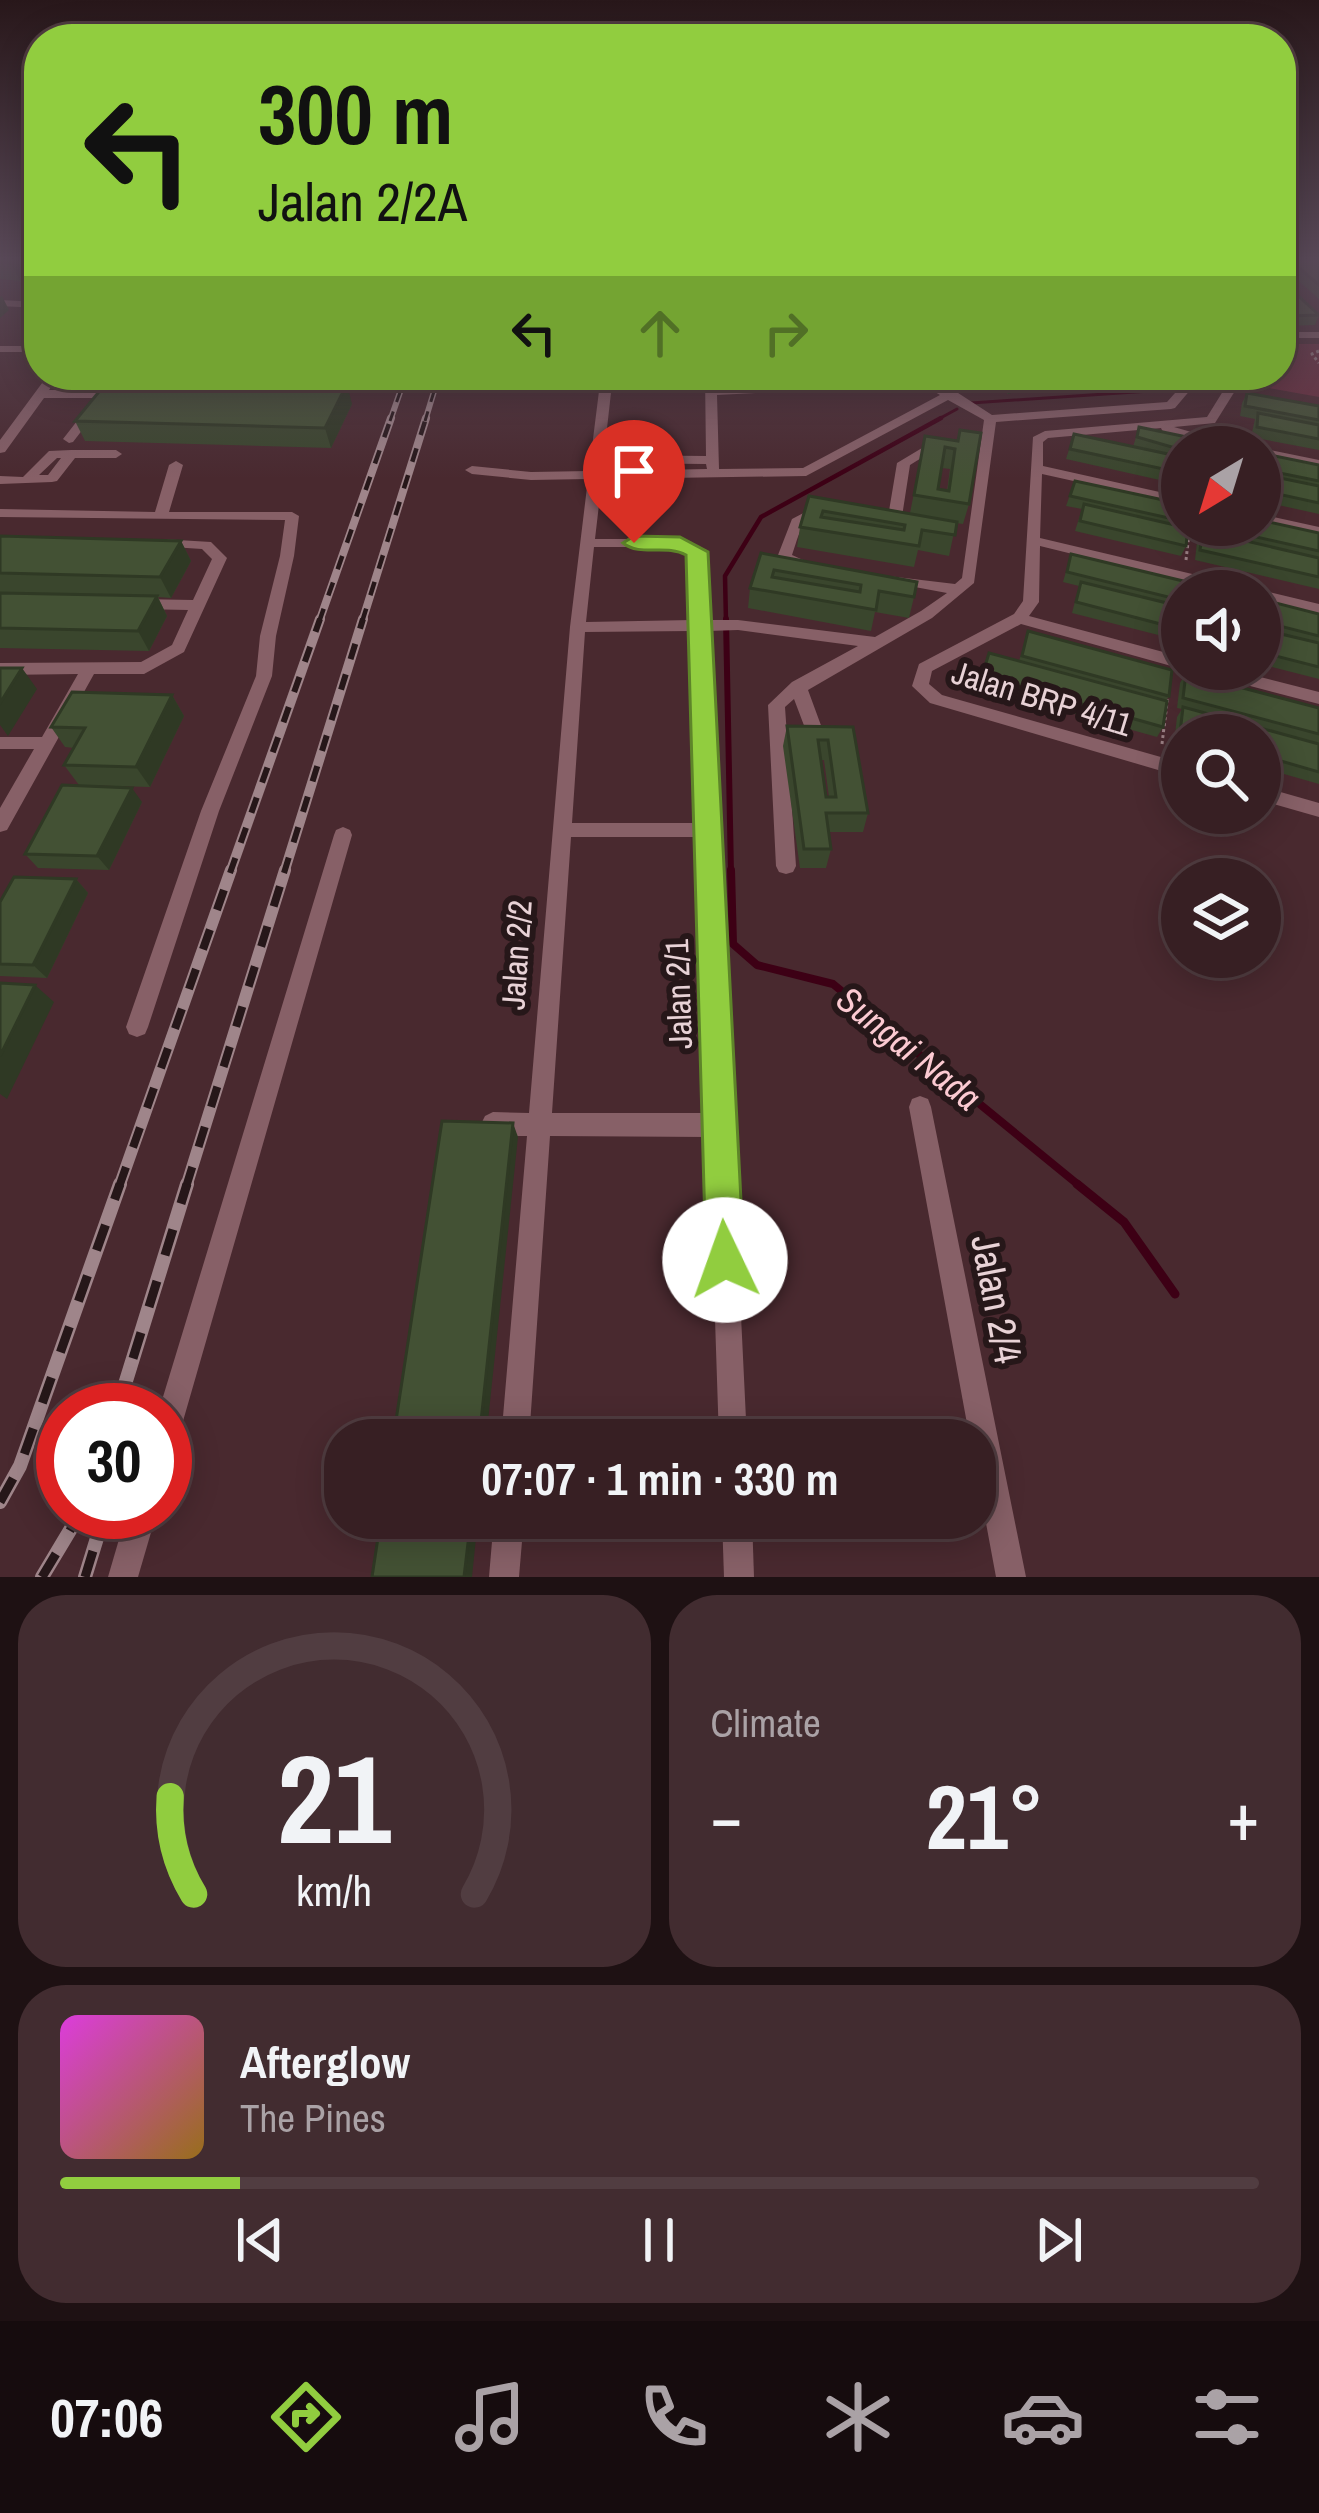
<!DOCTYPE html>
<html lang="en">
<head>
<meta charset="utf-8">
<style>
	body { margin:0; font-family:"Archivo Narrow",sans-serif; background:#422c30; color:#f1f3f6; height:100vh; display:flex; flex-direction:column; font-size:45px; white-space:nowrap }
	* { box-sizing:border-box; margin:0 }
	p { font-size:39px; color:#aaa2a6 }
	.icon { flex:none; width:66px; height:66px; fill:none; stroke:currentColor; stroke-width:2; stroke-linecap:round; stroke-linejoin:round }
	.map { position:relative; height:1577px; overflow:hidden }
	.sheet { display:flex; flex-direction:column; gap:18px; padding:18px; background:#1e1113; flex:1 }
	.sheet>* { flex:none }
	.banner { position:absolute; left:24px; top:24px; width:1272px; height:366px; border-radius:48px; box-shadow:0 6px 30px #0003,0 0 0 3px #513d41; background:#91cd3f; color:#111; overflow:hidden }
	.needle { width:78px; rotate:218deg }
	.controls { position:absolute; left:1161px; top:426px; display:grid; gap:24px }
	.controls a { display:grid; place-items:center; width:120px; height:120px; border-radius:50%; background:#371f23; box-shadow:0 6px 30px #0003,0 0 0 3px #513d41; font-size:60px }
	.speed { position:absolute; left:36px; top:1383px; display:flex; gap:24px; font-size:60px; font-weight:700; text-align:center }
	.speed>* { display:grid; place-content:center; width:156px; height:156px; border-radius:50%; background:#371f23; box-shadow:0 6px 30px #0003,0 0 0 3px #513d41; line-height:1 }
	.speed .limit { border:18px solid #d22; background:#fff; color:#111 }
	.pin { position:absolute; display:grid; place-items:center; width:102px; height:102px; color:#fff; margin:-123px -51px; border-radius:50% 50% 50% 0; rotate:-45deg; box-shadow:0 0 12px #0007 }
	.pin .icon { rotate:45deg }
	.me { position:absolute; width:132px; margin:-66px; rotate:357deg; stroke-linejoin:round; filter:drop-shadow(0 0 9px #0008) }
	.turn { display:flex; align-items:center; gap:42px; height:252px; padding:0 36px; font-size:54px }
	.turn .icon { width:156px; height:156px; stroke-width:2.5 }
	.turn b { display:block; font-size:84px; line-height:102px }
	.lanes { display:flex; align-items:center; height:114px; padding:0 36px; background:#0003; justify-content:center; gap:60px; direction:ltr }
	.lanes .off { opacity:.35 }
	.big { font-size:90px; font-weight:700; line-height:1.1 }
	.sheet .widget { flex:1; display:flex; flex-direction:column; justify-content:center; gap:18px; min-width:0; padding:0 42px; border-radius:48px; background:#422c30 }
	.sheet .dial { align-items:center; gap:0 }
	.dial svg { height:312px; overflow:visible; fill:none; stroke:#513d41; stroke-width:7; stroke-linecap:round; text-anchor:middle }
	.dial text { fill:#f1f3f6; stroke:none }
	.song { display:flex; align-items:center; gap:36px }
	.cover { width:144px; height:144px; border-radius:18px; background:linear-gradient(135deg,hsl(300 70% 55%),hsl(40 70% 35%)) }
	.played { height:12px; border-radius:6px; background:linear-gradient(90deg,#91cd3f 15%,#513d41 15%) }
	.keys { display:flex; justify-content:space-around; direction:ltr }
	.heat { display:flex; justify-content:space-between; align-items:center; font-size:66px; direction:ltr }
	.sheet .tiles { flex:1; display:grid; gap:18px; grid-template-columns:1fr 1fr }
	.widget:last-child { grid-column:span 2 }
	.trip { position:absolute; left:324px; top:1419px; width:672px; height:120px; border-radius:48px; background:#371f23; box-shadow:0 6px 30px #0003,0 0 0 3px #513d41; font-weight:700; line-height:120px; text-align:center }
	.tabs { display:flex; height:192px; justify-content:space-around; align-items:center; background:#160c0e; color:#aaa2a6 }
	.tabs .icon { width:84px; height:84px }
	.tabs .current { color:#91cd3f }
	.tabs b { font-size:54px; color:#f1f3f6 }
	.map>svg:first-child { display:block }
</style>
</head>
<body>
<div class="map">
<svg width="1319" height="1577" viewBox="0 0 1319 1577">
	<rect width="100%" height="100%" fill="#49292f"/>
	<path fill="#692d3c" d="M1289,344H1319V397L1241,383L1247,375H1281V347Z"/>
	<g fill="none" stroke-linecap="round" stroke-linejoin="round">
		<g stroke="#3d0015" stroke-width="3">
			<path d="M971,403L1150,391L1168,375"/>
			<path d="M935,421L957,409"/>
		</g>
		<path stroke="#3d0015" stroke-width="4.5" d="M726,622L725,576L761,517L941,418"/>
		<path stroke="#3d0015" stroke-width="6" d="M726,619L731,873"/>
		<path stroke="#3d0015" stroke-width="8" d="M731,870L733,944L757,965L833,984L1081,1187"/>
		<path stroke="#3d0015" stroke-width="9" d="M1077,1184L1124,1222L1175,1294"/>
		<g stroke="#9b8085" stroke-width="3" stroke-dasharray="3 3" stroke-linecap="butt">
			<path d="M1319,351L1312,354L1319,363"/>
			<path d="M1186,560L1190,525"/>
			<path d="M1175,643L1181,593"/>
			<path d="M1162,744L1168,694"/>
		</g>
		<g fill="#876067" fill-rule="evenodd">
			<path d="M0,300L39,302V308L0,306Z"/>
			<rect x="1281" y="332" width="38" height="6"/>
			<rect x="0" y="346" width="39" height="6"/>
			<path d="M48,375H60L49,390H104L110,394L73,442L69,443L63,439L95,398H44L5,452L0,453V440Z"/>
			<path d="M94,375H106L104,379L127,380L133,384C124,390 100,388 91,382Z"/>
			<path d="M601,375H613L604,455L706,456L705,375H717V388L750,387L776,375H792L756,393L717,395L719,469L803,468L940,395L907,375H921L955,391L992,415L1167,402L1191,375H1203L1175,408L1171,409L996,422L974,583L932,618L808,690L826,739L823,744H811L794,699L785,707L796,866L793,872L786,874L779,872L776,866L768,705L792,682L858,646L738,630L708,631L747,1440H719L709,1137L550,1136L529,1440H501L527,1136H493L485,1132L481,1124L485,1116L493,1112L529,1113L570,627L588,479L531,480L472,474L465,470L472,466L531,472L589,471ZM948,400L984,420L962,578L955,584L888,576V582L947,593L921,611L875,637L738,620H707L702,549L680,539H595L602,479L806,476ZM603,463L706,464L707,469L603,471ZM594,547H677L690,554L692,620L586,622ZM692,631L699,823H572L585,632ZM571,837H699L708,1113H552Z"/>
			<path d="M1132,375H1144L1134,384L1079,389L1073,385L1079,381Z"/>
			<path d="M1233,375H1245L1215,423L1174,427L1243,447H1222L1163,432L1161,428L1048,438L1043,442V466L1182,497V505L1042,474L1040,538L1243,586L1250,591H1223L1040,546L1039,602L1029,616L1182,657V669L1021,624L932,671L929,684L942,695L1182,763V777L930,703L912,686L919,664L1014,614L1023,601L1033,437L1045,431L1207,417Z"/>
			<path d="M937,439L947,442L910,465L901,523L899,526H889L887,523L897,463Z"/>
			<path d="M1260,448L1319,460V468L1260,456Z"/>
			<path d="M71,450H116L122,454L116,458H75L57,481L52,482L0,484V476L23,477L49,451ZM57,458H61L48,475H39Z"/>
			<path d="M176,461L183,465L169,512H292L299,516L294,556L276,636L272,676L219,811L148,1027L145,1034L137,1037L129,1034L126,1027L201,811L256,676L260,636L280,556L285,520L0,517V509L155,512L169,465Z"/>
			<path d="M813,508L830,510L832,513C827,516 821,515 815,517C800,521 797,542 792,555L814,565L807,570L785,565L778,555L792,519Z"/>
			<path d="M1260,514L1319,527V535L1260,522Z"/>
			<path d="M161,539L211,542L227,558L184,652L144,674H94L7,830L0,832V808L34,749H0V737H42L78,674L0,675V663L141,662L172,645L188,610L138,609L130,604L138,599L193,600L212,559L202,549L156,546L154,543Z"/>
			<path d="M1260,590L1319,604V614L1260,600V591H1257Z"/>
			<path d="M1199,669H1229L1319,692V704L1201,673Z"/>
			<path d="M1260,786L1319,803V817L1260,800Z"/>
			<path d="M343,827L350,830L352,835L179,1435L175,1445L165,1449V1410H159L334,835L336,830Z"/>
			<path d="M920,1096L928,1099L931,1107L1026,1577H996L975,1464V1440H970L909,1107L912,1099Z"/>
			<path d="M127,1512H157L138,1577H108Z"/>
			<path d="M494,1518H524L519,1577H489Z"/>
			<path d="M722,1518H752L754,1577H724Z"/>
		</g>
		<defs>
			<g id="rail-far4">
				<path d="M390,421L406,375"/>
				<path d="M425,421L439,375"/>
			</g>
			<g id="rail-far3">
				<path d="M319,622L391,418"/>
				<path d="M362,622L426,418"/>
			</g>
			<g id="rail-far2">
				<path d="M230,873L320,619"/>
				<path d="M284,873L363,619"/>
			</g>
			<g id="rail-far1">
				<path d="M119,1187L231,870"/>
				<path d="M186,1187L285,870"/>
			</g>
			<g id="rail">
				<path d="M117,1410L187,1184"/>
				<path d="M0,1502L20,1466L120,1184"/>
				<path d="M42,1577L81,1512"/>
				<path d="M85,1577L105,1512"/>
			</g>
		</defs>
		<use href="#rail-far4" stroke="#9f858a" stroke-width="6"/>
		<use href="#rail-far3" stroke="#9f858a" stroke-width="8"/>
		<use href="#rail-far2" stroke="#9f858a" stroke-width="10"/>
		<use href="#rail-far1" stroke="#9f858a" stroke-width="12"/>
		<use href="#rail" stroke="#9f858a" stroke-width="14"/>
		<use href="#rail-far4" stroke="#261719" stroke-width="3" stroke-dasharray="10" stroke-linecap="butt"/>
		<use href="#rail-far3" stroke="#261719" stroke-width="4.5" stroke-dasharray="14" stroke-linecap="butt"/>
		<use href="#rail-far2" stroke="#261719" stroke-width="6" stroke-dasharray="16" stroke-linecap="butt"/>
		<use href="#rail-far1" stroke="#261719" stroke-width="8" stroke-dasharray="21" stroke-linecap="butt"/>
		<use href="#rail" stroke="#261719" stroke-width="9" stroke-dasharray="27" stroke-linecap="butt"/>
	</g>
	<g fill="#3a462d" fill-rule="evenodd">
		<path d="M0,259H36L39,266L20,281L0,279Z"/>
		<path d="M1281,259H1319V299L1281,265Z"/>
		<path d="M1281,280L1319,315L1315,325L1285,326L1281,321Z"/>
		<path d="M159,375H346L341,384L352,404L331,448L85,441L75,421L160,379Z"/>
		<path d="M979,375H1036L1032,385L1008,394Z"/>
		<path d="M1247,393L1319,406V450L1251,437L1255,419L1240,416L1242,403Z"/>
		<path d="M1139,427L1182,447V485L1066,459L1074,434L1133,447Z"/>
		<path d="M960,430L969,504L963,524L956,523L949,556L918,550L914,567L797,547L800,527L809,496L910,513L925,436L957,441ZM942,468L950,469L947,491L938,489Z"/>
		<path d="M1260,453L1319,465V514L1260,501Z"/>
		<path d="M1075,481L1182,504V525H1189L1186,546L1181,556L1075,531L1082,509L1066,506Z"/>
		<path d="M1198,525H1260L1319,533V589L1195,560L1197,542L1200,536L1197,535Z"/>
		<path d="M0,536L181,541L191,561L171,598L158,597L167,616L149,651L0,648Z"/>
		<path d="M761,553L914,597L909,618L875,612L871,631L748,608L750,588Z"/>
		<path d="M1071,554L1180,600L1177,606L1176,628L1170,638L1072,613L1079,586L1063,582Z"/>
		<path d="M1260,599L1319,614V679L1260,664Z"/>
		<path d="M1028,631L1169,696L1166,701L1163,727L1157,737L978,687L989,653L1019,661Z"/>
		<path d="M1186,673L1319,708V784L1260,767V735H1182V745L1174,743L1177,717L1182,709L1177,708L1180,683Z"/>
		<path d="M172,695L184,716L150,787L79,785L64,765L74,748L65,747L51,727Z"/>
		<path d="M787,726L853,727L868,813L863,832H828L831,849L826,868H800L783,746ZM821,760H824L829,797H826Z"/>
		<path d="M142,802L109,870L38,868L25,854Z"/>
		<path d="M76,879L88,893L47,978L0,976V902Z"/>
	</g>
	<g fill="#2f3924">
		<path d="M16,259H36L39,266L20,281L11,263Z"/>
		<path d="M2,296L9,310L0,318V297Z"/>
		<path d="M1024,375H1036L1032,385L1008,394L1012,379Z"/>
		<path d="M347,384L352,404L331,448L325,428Z"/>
		<path d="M181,541L191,561L171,598L160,577Z"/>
		<path d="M157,596L167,616L149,651L138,631Z"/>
		<path d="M22,668L37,689L8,736L0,725V703Z"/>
		<path d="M172,695L184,716L150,787L136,767Z"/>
		<path d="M132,788L142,802L109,870L97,856Z"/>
		<path d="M76,879L88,893L47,978L33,965Z"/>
		<path d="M35,985L54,1002L7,1099L0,1094V1056Z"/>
		<path d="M513,1123L518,1137L486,1440H479Z"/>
		<path d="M471,1518H478L472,1577H464Z"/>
	</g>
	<g fill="#435134" stroke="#2f3924" stroke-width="3" fill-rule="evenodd">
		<path d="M0,259H16L11,263L0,262Z"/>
		<path d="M1289,259H1317L1319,261V285Z"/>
		<path d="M1281,280L1319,315L1290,316L1281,307Z"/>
		<path d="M111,377L347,384L325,428L75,421Z"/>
		<path d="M1247,393L1319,406V420L1245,406Z"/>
		<path d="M1258,413L1319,425V439L1257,427Z"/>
		<path d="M1139,427L1201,440L1200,447H1182V450L1137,437Z"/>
		<path d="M960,430L981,433L969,504L914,495L925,436L958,441ZM945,447L955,449L949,491L938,489Z"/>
		<path d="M1074,434L1182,457V473L1070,449Z"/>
		<path d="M1260,453L1319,465V481L1260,469Z"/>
		<path d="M1260,474L1319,486V503L1260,490Z"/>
		<path d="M1075,481L1182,504V521L1070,496Z"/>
		<path d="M809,496L957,522L955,535L922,530L919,546L800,527ZM823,511L905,525L904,530L821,517Z"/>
		<path d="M1084,504L1188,528L1186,546L1080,521Z"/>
		<path d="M1260,520L1319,533V551L1203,525H1260Z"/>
		<path d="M1203,531L1319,558V577L1200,550Z"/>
		<path d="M0,536L181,541L160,577L0,573Z"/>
		<path d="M761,553L917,582L914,597L879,591L876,610L750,588ZM774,570L861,585L860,592L772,577Z"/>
		<path d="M1071,554L1183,581L1180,600L1067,572Z"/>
		<path d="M1081,582L1179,606L1176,628L1076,602Z"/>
		<path d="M1196,584L1225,591H1195Z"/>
		<path d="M0,593L157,596L138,631L0,628Z"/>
		<path d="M1260,599L1319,614V636L1260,621Z"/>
		<path d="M1260,629L1319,643V667L1260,652Z"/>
		<path d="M1028,631L1172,670L1169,696L1022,656Z"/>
		<path d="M989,653L1167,701L1163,727L982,676Z"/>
		<path d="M0,668H22L0,703Z"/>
		<path d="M1186,673L1319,708V734L1183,698Z"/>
		<path d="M72,692L172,695L136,767L64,765L85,728L51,727Z"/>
		<path d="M1183,707L1319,744V772L1260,755V735H1187L1180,733Z"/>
		<path d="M787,726L853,727L868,813H826L831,849H804ZM818,740H828L836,797H826Z"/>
		<path d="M62,785L132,788L97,856L25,854Z"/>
		<path d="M14,877L76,879L33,965L0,964V902Z"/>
		<path d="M0,983L35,985L0,1056Z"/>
		<path d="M442,1121L513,1123L479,1440H393Z"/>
		<path d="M381,1518H471L464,1577H372Z"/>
	</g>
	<linearGradient id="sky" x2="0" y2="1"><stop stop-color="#28171a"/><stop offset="0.54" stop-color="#594958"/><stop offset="1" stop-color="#594958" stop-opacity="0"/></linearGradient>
	<rect width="1319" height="479" fill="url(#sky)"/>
	<path fill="#91cd3f" stroke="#5e8529" stroke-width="3" d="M680,537L708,552L744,1260L738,1274L725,1279L711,1274L706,1260L686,555C666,544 640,557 623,543L634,536Z"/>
	<g text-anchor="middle" stroke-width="12" stroke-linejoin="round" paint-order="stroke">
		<g font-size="33" fill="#e8d2d6" stroke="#261719">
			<text transform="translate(1042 698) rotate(17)" y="12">Jalan BRP 4/11</text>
			<text transform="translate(516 955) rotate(-86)" y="12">Jalan 2/2</text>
			<text transform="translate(678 994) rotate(-92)" y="12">Jalan 2/1</text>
		</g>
		<g font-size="36" font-style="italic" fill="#fccad2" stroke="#261719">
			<text transform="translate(909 1048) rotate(39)" y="13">Sungai Nada</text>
		</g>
		<g font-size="39" fill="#e8d2d6" stroke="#261719">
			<text transform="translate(997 1299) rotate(79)" y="14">Jalan 2/4</text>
		</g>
	</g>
</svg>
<div class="controls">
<a><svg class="needle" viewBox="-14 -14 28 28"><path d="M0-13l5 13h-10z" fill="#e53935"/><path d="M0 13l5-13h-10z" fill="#aaa2a6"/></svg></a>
<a><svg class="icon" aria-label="sound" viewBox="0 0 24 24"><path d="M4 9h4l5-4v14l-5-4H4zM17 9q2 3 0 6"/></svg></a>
<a><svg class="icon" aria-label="search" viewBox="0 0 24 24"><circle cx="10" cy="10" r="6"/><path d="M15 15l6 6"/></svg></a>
<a><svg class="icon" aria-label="layers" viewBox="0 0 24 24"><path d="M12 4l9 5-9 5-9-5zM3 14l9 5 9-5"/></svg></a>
</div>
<div class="speed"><div class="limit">30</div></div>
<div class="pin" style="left:634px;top:543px;background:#d93025"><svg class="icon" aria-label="arrive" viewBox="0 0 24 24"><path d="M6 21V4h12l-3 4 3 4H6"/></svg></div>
<svg class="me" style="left:725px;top:1260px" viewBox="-20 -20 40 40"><circle r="19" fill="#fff"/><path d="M0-13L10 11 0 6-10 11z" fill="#91cd3f"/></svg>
<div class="trip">07:07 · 1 min · 330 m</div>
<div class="banner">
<div class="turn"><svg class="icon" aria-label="left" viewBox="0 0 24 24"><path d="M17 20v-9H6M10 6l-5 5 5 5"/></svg><div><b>300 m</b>Jalan 2/2A</div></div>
<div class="lanes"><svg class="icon" aria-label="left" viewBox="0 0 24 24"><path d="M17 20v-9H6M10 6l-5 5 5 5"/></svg><svg class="icon off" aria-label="ahead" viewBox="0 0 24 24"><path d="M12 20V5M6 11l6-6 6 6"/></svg><svg class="icon off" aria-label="right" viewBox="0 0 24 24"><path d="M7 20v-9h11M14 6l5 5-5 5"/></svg></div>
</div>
</div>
<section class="sheet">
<div class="tiles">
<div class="widget dial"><svg viewBox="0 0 100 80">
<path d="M14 69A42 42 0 1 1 86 69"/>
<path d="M14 69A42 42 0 0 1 8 44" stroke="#91cd3f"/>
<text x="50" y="56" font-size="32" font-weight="700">21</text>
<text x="50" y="72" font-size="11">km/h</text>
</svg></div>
<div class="widget"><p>Climate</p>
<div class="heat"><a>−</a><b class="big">21°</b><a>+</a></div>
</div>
<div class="widget">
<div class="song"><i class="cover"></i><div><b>Afterglow</b><p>The Pines</p></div></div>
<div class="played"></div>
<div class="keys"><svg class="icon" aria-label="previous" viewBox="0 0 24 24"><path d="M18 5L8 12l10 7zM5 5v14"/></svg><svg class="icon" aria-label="pause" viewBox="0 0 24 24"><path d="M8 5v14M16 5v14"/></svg><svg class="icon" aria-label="next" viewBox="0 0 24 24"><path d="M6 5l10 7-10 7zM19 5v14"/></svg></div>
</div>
</div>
</section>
<nav class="tabs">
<b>07:06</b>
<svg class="icon current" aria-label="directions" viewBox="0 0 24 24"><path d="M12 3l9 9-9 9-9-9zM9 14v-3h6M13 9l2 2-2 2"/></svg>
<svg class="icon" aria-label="music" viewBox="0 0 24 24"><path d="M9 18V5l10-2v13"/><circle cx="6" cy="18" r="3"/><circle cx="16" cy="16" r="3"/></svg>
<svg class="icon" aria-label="phone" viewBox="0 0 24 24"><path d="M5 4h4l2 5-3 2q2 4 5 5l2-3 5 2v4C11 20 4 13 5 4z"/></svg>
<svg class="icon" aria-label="climate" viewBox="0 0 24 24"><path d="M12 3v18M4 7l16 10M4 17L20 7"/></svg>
<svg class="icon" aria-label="car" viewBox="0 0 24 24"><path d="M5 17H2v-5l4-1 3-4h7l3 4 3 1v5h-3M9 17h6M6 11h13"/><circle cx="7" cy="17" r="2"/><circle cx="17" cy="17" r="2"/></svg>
<svg class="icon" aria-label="filters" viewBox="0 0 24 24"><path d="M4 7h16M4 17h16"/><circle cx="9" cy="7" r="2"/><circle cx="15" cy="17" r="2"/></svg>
</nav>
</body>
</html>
